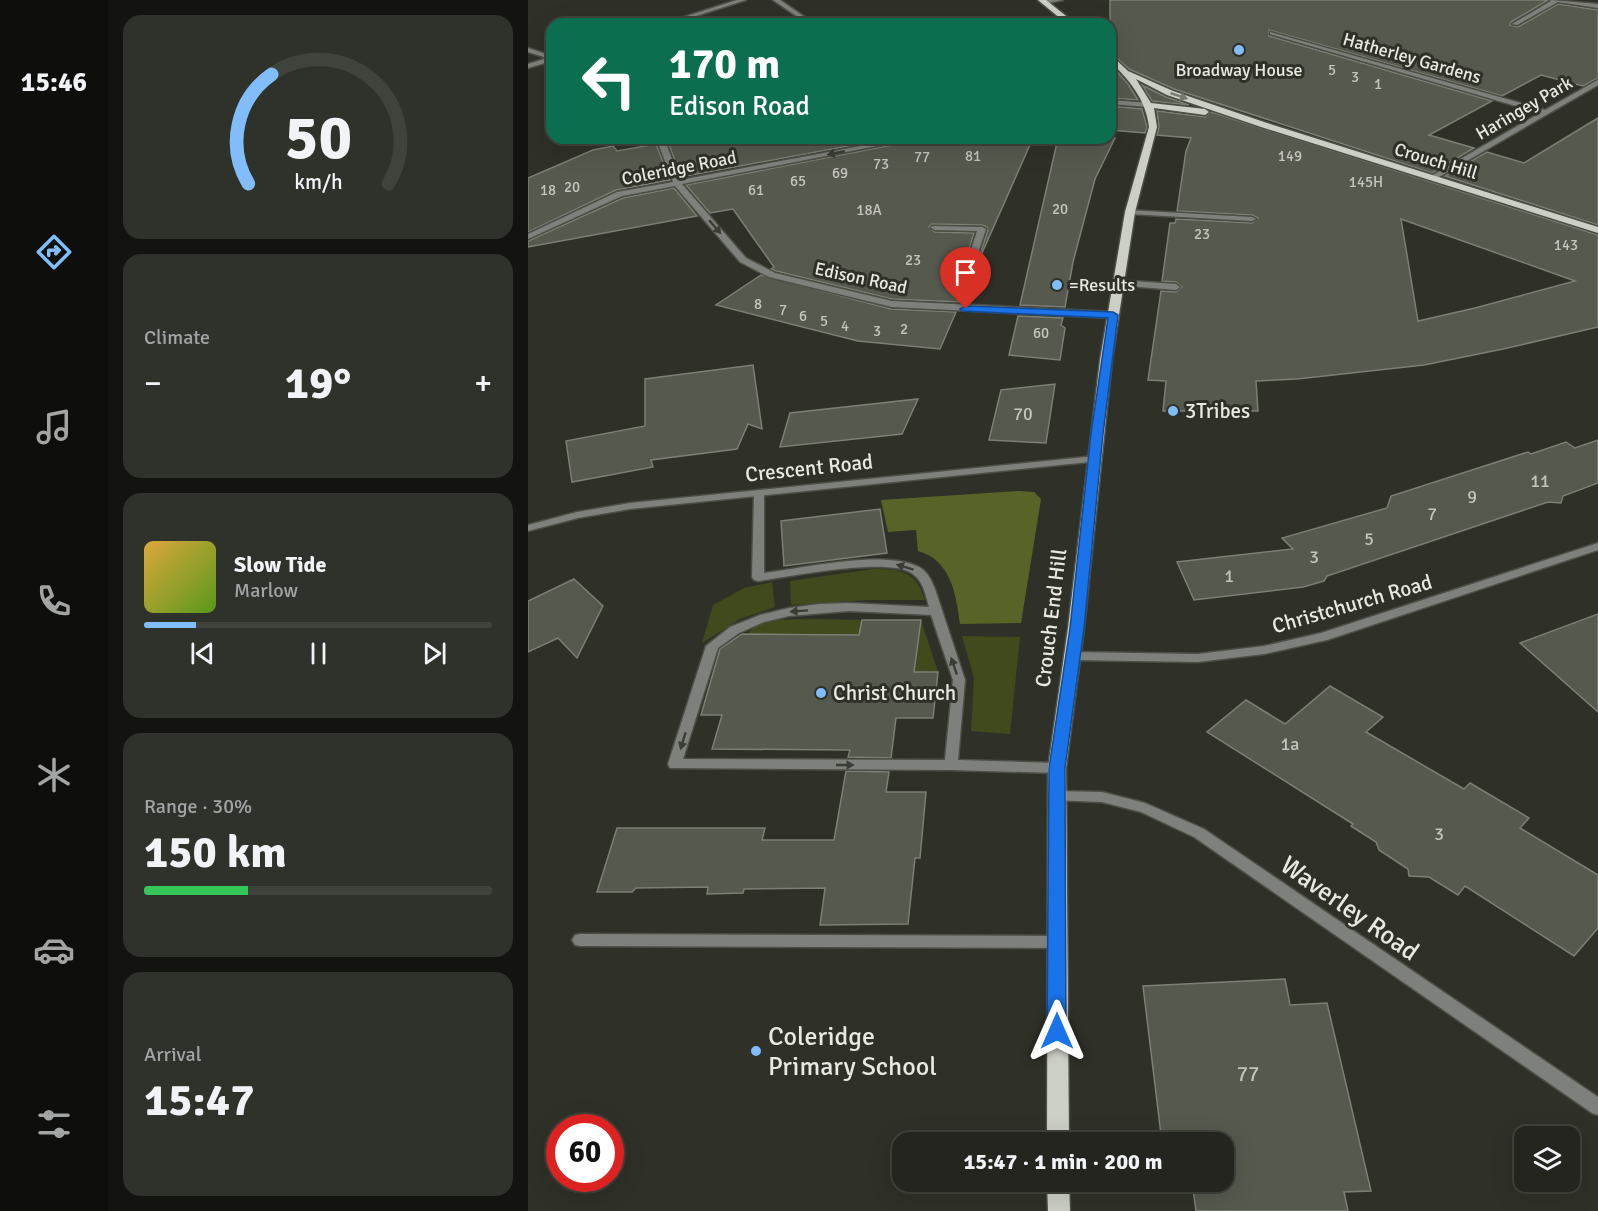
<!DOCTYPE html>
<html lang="en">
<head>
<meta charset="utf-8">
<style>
	body { margin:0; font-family:Signika,sans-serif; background:#2f312b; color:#f1f3f6; height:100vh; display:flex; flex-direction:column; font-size:22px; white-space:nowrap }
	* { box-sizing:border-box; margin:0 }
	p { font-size:20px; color:#a3a5a4 }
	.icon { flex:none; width:33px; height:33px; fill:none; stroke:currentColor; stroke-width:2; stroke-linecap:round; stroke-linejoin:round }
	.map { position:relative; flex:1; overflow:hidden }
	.side { display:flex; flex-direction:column; gap:15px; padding:15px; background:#131410; width:420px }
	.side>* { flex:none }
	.top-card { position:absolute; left:18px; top:18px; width:570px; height:126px; border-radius:18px; box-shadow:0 6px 24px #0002,0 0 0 2px #40423c; background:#0b6e4f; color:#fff; overflow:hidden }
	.buttons { position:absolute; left:986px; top:1126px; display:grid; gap:12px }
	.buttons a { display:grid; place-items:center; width:66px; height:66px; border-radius:12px; background:#23251e; box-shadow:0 6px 24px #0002,0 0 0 2px #40423c; font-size:30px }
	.speed { position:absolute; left:18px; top:1114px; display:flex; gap:12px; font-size:30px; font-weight:700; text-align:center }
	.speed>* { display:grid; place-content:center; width:78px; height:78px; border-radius:50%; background:#23251e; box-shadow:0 6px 24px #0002,0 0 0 2px #40423c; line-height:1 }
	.speed .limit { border:9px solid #d22; background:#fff; color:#111 }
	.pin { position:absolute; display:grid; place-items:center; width:51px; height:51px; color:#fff; margin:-62px -26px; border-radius:50% 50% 50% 0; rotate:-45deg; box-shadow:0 0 6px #0007 }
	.pin .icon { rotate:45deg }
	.me { position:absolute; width:66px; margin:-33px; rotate:0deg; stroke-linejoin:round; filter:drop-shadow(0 0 4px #0008) }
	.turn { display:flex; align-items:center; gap:21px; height:126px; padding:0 24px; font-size:27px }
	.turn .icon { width:78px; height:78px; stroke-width:2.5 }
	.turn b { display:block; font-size:42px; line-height:51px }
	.big { font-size:45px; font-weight:700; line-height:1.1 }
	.side .tile { flex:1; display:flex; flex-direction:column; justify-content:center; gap:9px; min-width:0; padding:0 21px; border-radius:18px; background:#2f312b }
	.side .dial { align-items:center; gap:0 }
	.dial svg { height:156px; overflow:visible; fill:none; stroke:#40423c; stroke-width:7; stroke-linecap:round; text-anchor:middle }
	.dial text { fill:#f1f3f6; stroke:none }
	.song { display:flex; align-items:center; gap:18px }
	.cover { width:72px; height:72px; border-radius:9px; background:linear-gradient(135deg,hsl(40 70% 55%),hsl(90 70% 35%)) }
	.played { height:6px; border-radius:3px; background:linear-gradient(90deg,#80bdfa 15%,#40423c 15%) }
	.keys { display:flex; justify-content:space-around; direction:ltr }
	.heat { display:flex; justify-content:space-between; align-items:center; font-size:33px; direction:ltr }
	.charge { height:9px; border-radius:4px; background:linear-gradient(90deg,#34c759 30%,#40423c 0) }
	.trip { position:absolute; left:364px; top:1132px; width:342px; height:60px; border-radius:18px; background:#23251e; box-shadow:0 6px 24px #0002,0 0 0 2px #40423c; font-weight:700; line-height:60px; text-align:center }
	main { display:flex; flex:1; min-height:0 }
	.tab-bar { display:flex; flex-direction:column; width:108px; justify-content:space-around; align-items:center; background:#0e0f0c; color:#a3a5a4 }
	.tab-bar .icon { width:42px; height:42px }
	.tab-bar .selected { color:#80bdfa }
	.tab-bar b { font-size:27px; color:#f1f3f6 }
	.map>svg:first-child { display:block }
</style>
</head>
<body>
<main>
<nav class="tab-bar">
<b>15:46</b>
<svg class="icon selected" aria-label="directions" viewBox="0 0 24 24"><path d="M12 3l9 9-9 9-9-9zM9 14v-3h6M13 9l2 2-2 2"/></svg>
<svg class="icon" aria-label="music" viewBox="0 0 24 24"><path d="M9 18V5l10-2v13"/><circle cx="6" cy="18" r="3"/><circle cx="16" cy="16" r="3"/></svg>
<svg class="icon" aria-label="phone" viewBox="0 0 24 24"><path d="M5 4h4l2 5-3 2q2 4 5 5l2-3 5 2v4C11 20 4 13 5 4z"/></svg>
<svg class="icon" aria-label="climate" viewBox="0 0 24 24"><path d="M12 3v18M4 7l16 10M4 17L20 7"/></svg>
<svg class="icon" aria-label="car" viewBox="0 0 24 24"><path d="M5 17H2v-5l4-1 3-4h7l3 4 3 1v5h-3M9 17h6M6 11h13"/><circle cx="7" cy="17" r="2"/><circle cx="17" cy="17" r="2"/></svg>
<svg class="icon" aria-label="filters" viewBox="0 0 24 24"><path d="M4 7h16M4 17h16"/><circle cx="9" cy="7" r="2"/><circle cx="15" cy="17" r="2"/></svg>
</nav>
<section class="side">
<div class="tile dial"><svg viewBox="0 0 100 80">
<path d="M14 69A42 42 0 1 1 86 69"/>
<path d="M14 69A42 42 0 0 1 26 13" stroke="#80bdfa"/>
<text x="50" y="56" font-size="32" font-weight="700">50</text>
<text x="50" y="72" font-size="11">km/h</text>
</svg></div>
<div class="tile"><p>Climate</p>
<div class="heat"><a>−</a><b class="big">19°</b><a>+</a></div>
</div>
<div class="tile">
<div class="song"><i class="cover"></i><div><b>Slow Tide</b><p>Marlow</p></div></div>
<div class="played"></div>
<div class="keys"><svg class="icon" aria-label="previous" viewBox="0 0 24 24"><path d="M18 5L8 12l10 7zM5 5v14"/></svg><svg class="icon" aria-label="pause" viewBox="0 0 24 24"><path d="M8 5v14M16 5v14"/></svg><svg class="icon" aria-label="next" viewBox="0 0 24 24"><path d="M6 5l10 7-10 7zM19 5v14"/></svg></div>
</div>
<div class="tile"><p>Range · 30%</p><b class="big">150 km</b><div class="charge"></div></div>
<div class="tile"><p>Arrival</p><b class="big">15:47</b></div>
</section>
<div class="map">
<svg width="1070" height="1211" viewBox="0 0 1070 1211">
	<rect width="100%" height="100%" fill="#2f3128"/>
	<g fill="#404a1c">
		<path d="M345,569C373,569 388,571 397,600H339L263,605L262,581Z"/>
		<path d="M244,582L247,607L212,619L174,643L185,605L216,588Z"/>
		<path d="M284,619L334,620L331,635H220C229,616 266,620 284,619Z"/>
		<path d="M393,620L410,672H386Z"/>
		<path d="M434,636L492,637L482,734L443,731L446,678Z"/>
	</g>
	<path fill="#586427" d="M491,491L506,492L513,499L493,623L432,624C428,594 423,560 390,551L388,530L360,532L353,500Z"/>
	<g fill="#56594e" stroke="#7c7f74" stroke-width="1.5" fill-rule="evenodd">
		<path d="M582,0H1020L983,22L982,25L990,27L1030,4L1070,10V78L1055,86L1013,75L974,96L741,30V36L964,101L901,135L946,148L904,173L646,89L601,69L582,52Z"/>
		<path d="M582,64L600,84L610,100L582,98Z"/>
		<path d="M614,85L638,97L661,105L624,101Z"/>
		<path d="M582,106L614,109L619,127L617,133L582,130Z"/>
		<path d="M629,111L677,117L683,112L1070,235V327L975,349L896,365L769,379L728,381L730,411H635L638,381L620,380L633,291L648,292L654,287L648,282L634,281L642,223H647L648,219L724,223L730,218L724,215L649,211L658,151L663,138L629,135L631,127ZM873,219L1047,281L947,308L890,321Z"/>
		<path d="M1070,118V225L917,176L959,152L996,163Z"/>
		<path d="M161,138H363L153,177L140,142Z"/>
		<path d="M392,138H505L447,269L460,230L459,227L454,225L404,224L401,227L407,232L446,233L432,277L433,280L441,282L432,302L364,299L248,271L243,269L246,267L205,209L182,213L158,185L390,140Z"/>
		<path d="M530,138H587L567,179L545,262L537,307L492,305Z"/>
		<path d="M128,144L142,180L88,190L0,232V178L65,150L85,146L89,151Z"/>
		<path d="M146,188L169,216L0,247V241L95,198Z"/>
		<path d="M233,275L363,309L428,312L412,349L330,341L188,305Z"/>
		<path d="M490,316L535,318L533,325L537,328L532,360L481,355Z"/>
		<path d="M225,365L234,429L220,424L209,449L123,460L125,467L44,482L38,441L117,426V379Z"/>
		<path d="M527,384L518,443L461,440L473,390Z"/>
		<path d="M390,399L374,434L252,447L262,413Z"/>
		<path d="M1070,440V483L1035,496L1033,503L1020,502L799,576L796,581L775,587L666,600L649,562L765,549L754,538L859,508L863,496L1000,452L1003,454L1038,442L1047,448Z"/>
		<path d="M352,509L359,553L256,566L253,521Z"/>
		<path d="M46,579L75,606L49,658L30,638L0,652V601Z"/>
		<path d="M1070,614V712L992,643Z"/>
		<path d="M334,620H393L386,672H410L405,718H368L363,758L320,757L322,750L184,749L194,715H173L192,649L214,634L331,635Z"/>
		<path d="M802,686L855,717L838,732L936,789L942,783L1001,818L992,828L1070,875V928L1046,956L937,886L930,895L901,877L881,876L880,869L851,850L848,842L823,826L825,824L679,732L718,700L757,724Z"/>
		<path d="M318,771L361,772L358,792H398L392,858H387L380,924L292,925L297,888L216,889L215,893L179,894L180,887L108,888L104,892H69L89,828H237L234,840H306Z"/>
		<path d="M757,979L762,1005L799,1003L843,1191L816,1192L820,1211H668L664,1182H696V1143H634L615,986Z"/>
	</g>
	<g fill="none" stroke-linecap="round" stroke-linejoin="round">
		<path stroke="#4b4d44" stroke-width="8" stroke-dasharray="8 4" stroke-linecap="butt" d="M434,298L438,278"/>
		<defs>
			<g id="lane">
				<path d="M245,0H252L287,24H280Z"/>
				<path d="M518,0H535L516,4L513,2Z"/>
				<path d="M590,280L648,284L652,287L648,290L587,285V281Z"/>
				<path d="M231,490L236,493V573C275,568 356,549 391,567C399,571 404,581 407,589L437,680L430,760L529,763L534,764L536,768L534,772L529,773L423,770L142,768L140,764L178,646L202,627L232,615L261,608L291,604L321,603L401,607C398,596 395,581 385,574C360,556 262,577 230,581L226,580L224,577L226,493ZM321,611L403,615L425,680L417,760L155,759L190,648L211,633L236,622L261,616Z"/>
				<path d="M52,934L528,936L533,937L536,942L533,947L528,948L52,946L47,945L44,940L47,935Z"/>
			</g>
			<g id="street">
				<path d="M209,0H218L143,24H134Z"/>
				<path d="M1022,0L1070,4V8L1030,2L989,25L984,24L1023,1Z"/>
				<path d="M742,32L1017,110L1068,81L1070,80V85L906,180H903V176L1012,113L742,34Z"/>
				<path d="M0,48L24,56V61L0,68V64L19,58L0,52Z"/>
				<path d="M582,100L621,103L624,105L621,107L582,104Z"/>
				<path d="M128,138H136L152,180L375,138H390L154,184L218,258L247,273L364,301L585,312L589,315L585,318L364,307L241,277L212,262L147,186L94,196L0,239V234L89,192L145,182Z"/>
				<path d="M599,210L724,217L728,219L724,221L602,214L598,212Z"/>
				<path d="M404,226L454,227L458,229L441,280L434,278L449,231L407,230L403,228Z"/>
				<path d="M567,456L572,459L571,461L102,509L50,518L0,531V525L49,512L102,503Z"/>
				<path d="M1070,543V550L799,640L736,654L670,662L544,660L538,656L544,652L670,654L736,646L793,633Z"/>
				<path d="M528,791L574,792L617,803L676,829L1070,1097V1115L1064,1113L666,837L613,812L574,802L523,800L521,796L523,792Z"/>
			</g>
			<g id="primary">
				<path d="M510,0H518L548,24H539Z"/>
				<path d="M582,54L600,71L645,91L739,123L1070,227V233L733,127L639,95L608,79L623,103L677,109L681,112L677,115L626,108L629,127L607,212L584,360L556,628L538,768L541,1143H519L520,768L540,628L572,360L597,212L621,127C618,99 601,80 582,61Z"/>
				<path d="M519,1182H541L542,1211H520Z"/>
			</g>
		</defs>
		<use href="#lane" stroke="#4d4e46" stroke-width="3"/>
		<use href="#street" stroke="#4d4e46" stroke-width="3"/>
		<use href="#primary" stroke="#4d4e46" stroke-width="3"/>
		<use href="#lane" fill="#7e807b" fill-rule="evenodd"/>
		<use href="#street" fill="#7e807b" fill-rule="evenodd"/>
		<use href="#primary" fill="#cccfc5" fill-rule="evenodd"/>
	</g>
	<defs><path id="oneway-solid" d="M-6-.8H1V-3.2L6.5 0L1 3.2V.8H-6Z" transform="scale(1.5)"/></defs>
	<use fill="#76786f" href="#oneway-solid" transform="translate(651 96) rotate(18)"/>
	<g fill="#3b3d34">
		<use href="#oneway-solid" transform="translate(308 153) rotate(169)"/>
		<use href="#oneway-solid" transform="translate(187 227) rotate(49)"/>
		<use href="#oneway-solid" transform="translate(377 567) rotate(-163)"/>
		<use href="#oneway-solid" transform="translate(271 611) rotate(176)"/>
		<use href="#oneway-solid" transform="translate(426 666) rotate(-109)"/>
		<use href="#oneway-solid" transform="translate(155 741) rotate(107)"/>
		<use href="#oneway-solid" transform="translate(317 765)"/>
	</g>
	<path fill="#1a73e8" stroke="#114b97" stroke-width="1.5" d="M438,306L585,312L590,315L575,434L556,628L537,768L538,1031L535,1037L529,1039L522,1037L519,1031L521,768L542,628L563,434L580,318L434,311L432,309Z"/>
	<g fill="#80bdfa" stroke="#2f3128" stroke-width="2">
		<circle cx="711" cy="50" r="6"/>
		<circle cx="529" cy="285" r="6"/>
		<circle cx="645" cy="411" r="6"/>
		<circle cx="293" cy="693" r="6"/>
		<circle cx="228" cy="1051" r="6"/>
	</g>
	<g text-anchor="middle" stroke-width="6" stroke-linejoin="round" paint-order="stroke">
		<g font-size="15" fill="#c4c5be">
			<text x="804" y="75">5</text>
			<text x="827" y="82">3</text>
			<text x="850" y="89">1</text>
			<text x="445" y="161">81</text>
			<text x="762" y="161">149</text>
			<text x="394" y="162">77</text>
			<text x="353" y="169">73</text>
			<text x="312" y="178">69</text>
			<text x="270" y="186">65</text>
			<text x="838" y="187">145H</text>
			<text x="44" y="192">20</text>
			<text x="20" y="195">18</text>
			<text x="228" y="195">61</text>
			<text x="532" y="214">20</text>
			<text x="341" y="215">18A</text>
			<text x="674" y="239">23</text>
			<text x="1038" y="250">143</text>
			<text x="385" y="265">23</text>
			<text x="230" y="309">8</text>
			<text x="255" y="315">7</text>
			<text x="275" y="321">6</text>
			<text x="296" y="326">5</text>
			<text x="317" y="331">4</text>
			<text x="376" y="334">2</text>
			<text x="349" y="336">3</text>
			<text x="513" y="338">60</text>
		</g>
		<g font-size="18" fill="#e8e9e3" stroke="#2f3128">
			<text transform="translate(884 58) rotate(16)" y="6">Hatherley Gardens</text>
			<text transform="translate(996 108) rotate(-30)" y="6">Haringey Park</text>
			<text transform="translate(908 161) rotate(17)" y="6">Crouch Hill</text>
			<text transform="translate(151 168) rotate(-11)" y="6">Coleridge Road</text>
			<text transform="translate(333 278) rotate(12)" y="6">Edison Road</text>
		</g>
		<g font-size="18" fill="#e8e9e3" stroke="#2f3128">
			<text x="711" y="76">Broadway House</text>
			<text x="541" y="291" text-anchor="start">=Results</text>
		</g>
		<g font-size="18" fill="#c4c5be">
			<text x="495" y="420">70</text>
			<text x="1012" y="487">11</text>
			<text x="944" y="503">9</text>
			<text x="904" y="520">7</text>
			<text x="841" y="545">5</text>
			<text x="786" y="563">3</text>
			<text x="701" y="582">1</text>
			<text x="762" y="750">1a</text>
			<text x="911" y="840">3</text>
		</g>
		<g font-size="21" fill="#e8e9e3" stroke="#2f3128" text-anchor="start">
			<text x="657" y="418">3Tribes</text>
			<text x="305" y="700">Christ Church</text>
		</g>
		<g font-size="21" fill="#e8e9e3" stroke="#2f3128">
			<text transform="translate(281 468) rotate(-6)" y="7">Crescent Road</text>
			<text transform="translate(824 604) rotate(-16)" y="7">Christchurch Road</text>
			<text transform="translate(523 618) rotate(-83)" y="7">Crouch End Hill</text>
		</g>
		<g font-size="21" fill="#c4c5be">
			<text x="720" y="1081">77</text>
		</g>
		<g font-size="26" fill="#e8e9e3" stroke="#2f3128">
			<text transform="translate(822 908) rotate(35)" y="9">Waverley Road</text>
		</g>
		<g font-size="26" fill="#e8e9e3" stroke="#2f3128" text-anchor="start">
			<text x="240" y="1045">Coleridge<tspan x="240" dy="30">Primary School</tspan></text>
		</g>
	</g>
</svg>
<div class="buttons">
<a><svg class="icon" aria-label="layers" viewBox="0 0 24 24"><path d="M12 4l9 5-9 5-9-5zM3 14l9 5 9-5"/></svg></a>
</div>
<div class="speed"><div class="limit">60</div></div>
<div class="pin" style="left:438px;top:309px;background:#d93025"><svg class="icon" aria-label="arrive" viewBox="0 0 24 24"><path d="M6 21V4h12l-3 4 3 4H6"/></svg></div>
<svg class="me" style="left:529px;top:1031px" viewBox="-20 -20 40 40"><path d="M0-17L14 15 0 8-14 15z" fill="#1a73e8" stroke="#fff" stroke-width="4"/></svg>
<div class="trip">15:47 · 1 min · 200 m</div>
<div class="top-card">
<div class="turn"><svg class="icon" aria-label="left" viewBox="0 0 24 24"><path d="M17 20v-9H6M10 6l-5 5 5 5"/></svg><div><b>170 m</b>Edison Road</div></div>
</div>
</div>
</main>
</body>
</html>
